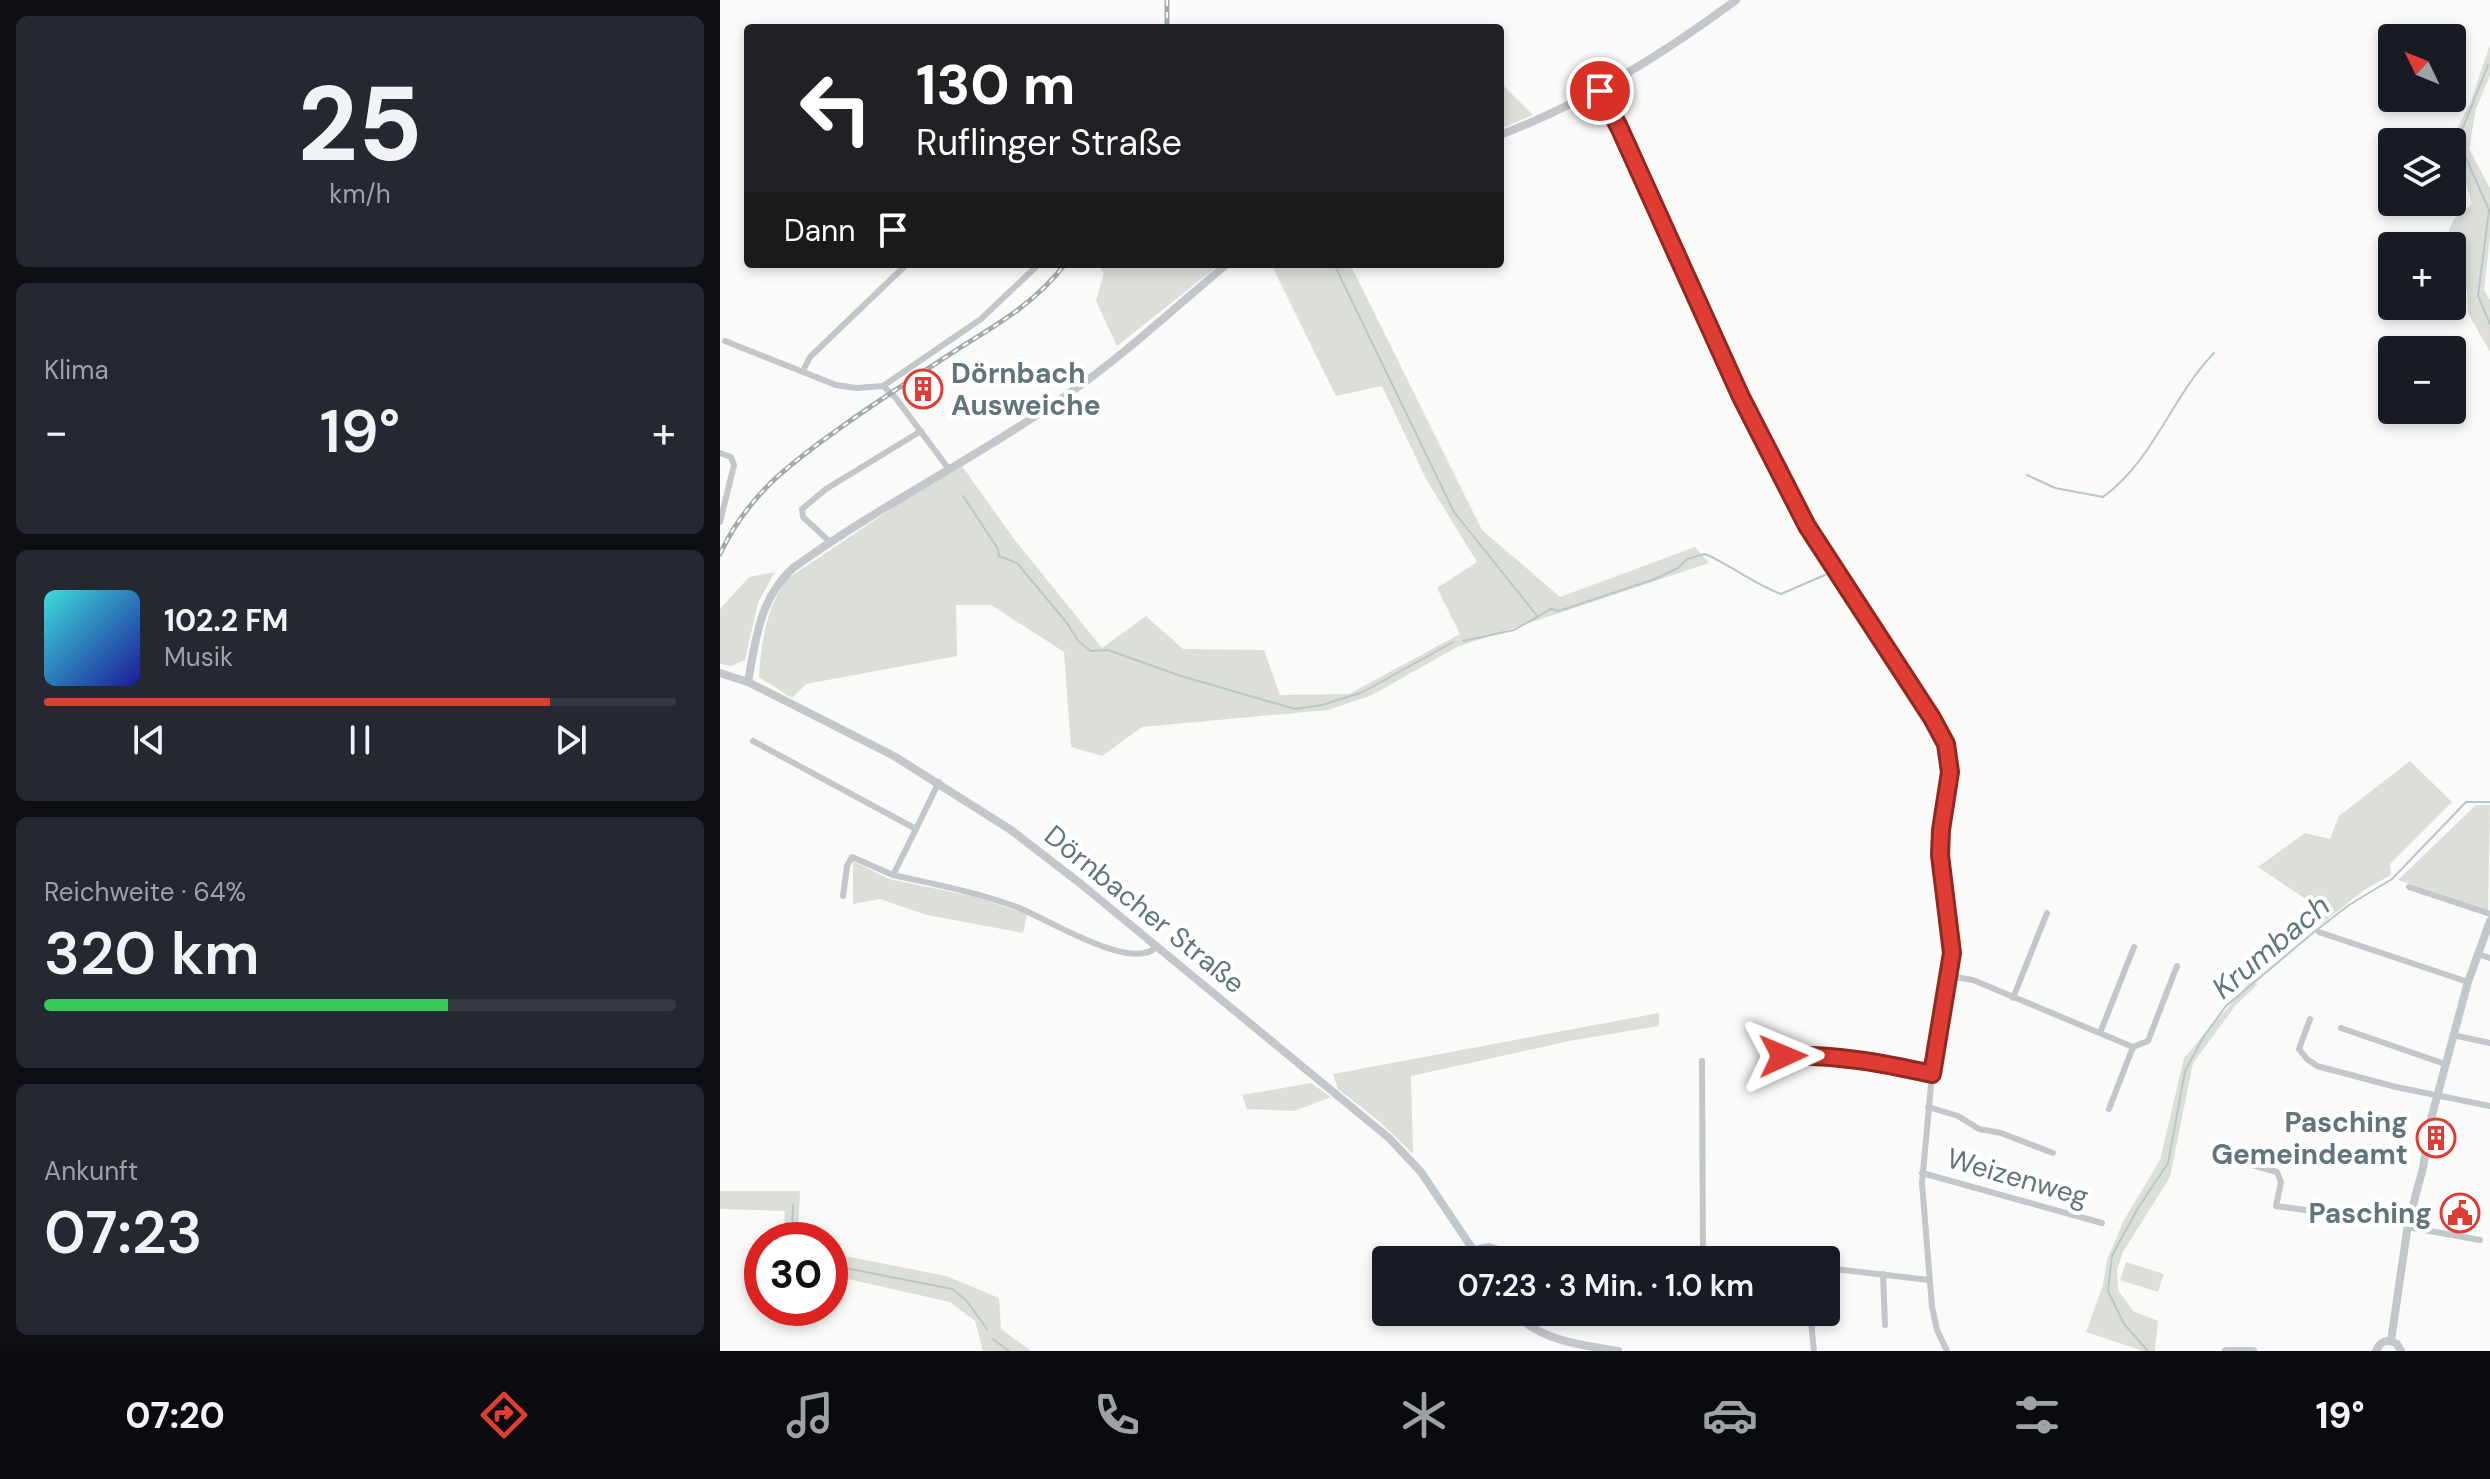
<!DOCTYPE html>
<html lang="de">
<head>
<meta charset="utf-8">
<style>
	body { margin:0; font-family:"DM Sans",sans-serif; background:#242831; color:#f1f3f6; height:100vh; display:flex; flex-direction:column; font-size:30px; white-space:nowrap }
	* { box-sizing:border-box; margin:0 }
	p { font-size:26px; color:#9ea1a6 }
	.icon { flex:none; width:44px; height:44px; fill:none; stroke:currentColor; stroke-width:2; stroke-linecap:round; stroke-linejoin:round }
	.map { position:relative; flex:1; overflow:hidden }
	.side { display:flex; flex-direction:column; gap:16px; padding:16px; background:#0d0f14; width:720px }
	.side>* { flex:none }
	.banner { position:absolute; left:24px; top:24px; width:760px; height:244px; border-radius:8px; box-shadow:0 4px 12px #0003; background:#202124; color:#fff; overflow:hidden }
	.needle { width:52px; rotate:313deg }
	.tools { position:absolute; left:1658px; top:24px; display:grid; gap:16px }
	.tools a { display:grid; place-items:center; width:88px; height:88px; border-radius:8px; background:#171b24; box-shadow:0 4px 12px #0003; font-size:40px }
	.speed { position:absolute; left:24px; top:1222px; display:flex; gap:16px; font-size:40px; font-weight:700; text-align:center }
	.speed>* { display:grid; place-content:center; width:104px; height:104px; border-radius:50%; background:#171b24; box-shadow:0 4px 12px #0003; line-height:1 }
	.speed .limit { border:12px solid #d22; background:#fff; color:#111 }
	.pin { position:absolute; display:grid; place-items:center; width:68px; height:68px; color:#fff; margin:-34px; border:4px solid #fff; border-radius:50%; box-shadow:0 2px 8px #0007 }
	.me { position:absolute; width:88px; margin:-44px; rotate:89deg; stroke-linejoin:round; filter:drop-shadow(0 0 6px #0008) }
	.turn { display:flex; align-items:center; gap:28px; height:168px; padding:0 40px; font-size:36px }
	.turn .icon { width:104px; height:104px; stroke-width:2.5 }
	.turn b { display:block; font-size:56px; line-height:68px }
	.then { display:flex; align-items:center; height:76px; padding:0 40px; background:#0003; gap:16px; font-size:30px }
	.big { font-size:60px; font-weight:600; line-height:1.1 }
	.side .card { flex:1; display:flex; flex-direction:column; justify-content:center; gap:12px; min-width:0; padding:0 28px; border-radius:12px; background:#242831 }
	.side .dial { align-items:center; gap:0 }
	.dial b { font-size:104px; line-height:1 }
	.song { display:flex; align-items:center; gap:24px }
	.cover { width:96px; height:96px; border-radius:12px; background:linear-gradient(135deg,hsl(180 70% 55%),hsl(240 70% 35%)) }
	.played { height:8px; border-radius:4px; background:linear-gradient(90deg,#df3d33 80%,#363941 80%) }
	.keys { display:flex; justify-content:space-around; direction:ltr }
	.heat { display:flex; justify-content:space-between; align-items:center; font-size:44px; direction:ltr }
	.charge { height:12px; border-radius:6px; background:linear-gradient(90deg,#34c759 64%,#363941 0) }
	.trip { position:absolute; left:652px; top:1246px; width:468px; height:80px; border-radius:8px; background:#171b24; box-shadow:0 4px 12px #0003; font-weight:600; line-height:80px; text-align:center }
	.dock { display:flex; height:128px; justify-content:space-around; align-items:center; background:#090b0e; color:#9ea1a6 }
	.dock .icon { width:56px; height:56px }
	.dock .active { color:#df3d33 }
	.dock b { font-size:36px; color:#f1f3f6 }
	main { display:flex; flex:1; min-height:0 }
	.map>svg:first-child { display:block }
</style>
</head>
<body>
<main>
<section class="side">
<div class="card dial"><b>25</b><p>km/h</p></div>
<div class="card"><p>Klima</p>
<div class="heat"><a>−</a><b class="big">19°</b><a>+</a></div>
</div>
<div class="card">
<div class="song"><i class="cover"></i><div><b>102.2 FM</b><p>Musik</p></div></div>
<div class="played"></div>
<div class="keys"><svg class="icon" aria-label="previous" viewBox="0 0 24 24"><path d="M18 5L8 12l10 7zM5 5v14"/></svg><svg class="icon" aria-label="pause" viewBox="0 0 24 24"><path d="M8 5v14M16 5v14"/></svg><svg class="icon" aria-label="next" viewBox="0 0 24 24"><path d="M6 5l10 7-10 7zM19 5v14"/></svg></div>
</div>
<div class="card"><p>Reichweite · 64%</p><b class="big">320 km</b><div class="charge"></div></div>
<div class="card"><p>Ankunft</p><b class="big">07:23</b></div>
</section>
<div class="map">
<svg width="1770" height="1351" viewBox="0 0 1770 1351">
	<rect width="100%" height="100%" fill="#fafaf8"/>
	<g fill="#dbdfd7">
		<path d="M1770,44V75L1756,109L1749,149L1770,188V237L1764,290L1770,300V352L1748,313L1747,290L1732,272V246H1722L1734,219L1752,204L1733,137L1751,101Z"/>
		<path d="M780,82L813,115L780,129Z"/>
		<path d="M378,264H500L397,346L376,301L384,273Z"/>
		<path d="M551,264H630L762,530L840,597L975,547L989,563L737,647L652,695L608,710L422,727L382,756L351,747L344,652L271,605H236L237,656L86,684L72,698L39,677C41,642 46,608 67,579L183,501L242,466L294,539L382,648L426,616L463,649L544,650L560,695L629,694L740,634L717,588L757,562L706,479L662,386L616,396Z"/>
		<path d="M55,572L38,603L25,660L11,666L0,664V609L29,577Z"/>
		<path d="M1690,761L1732,802L1670,864L1671,875L1644,890L1600,925L1596,919L1599,908L1538,867L1585,833L1610,839L1619,816Z"/>
		<path d="M1756,805H1770L1768,911L1678,880Z"/>
		<path d="M133,861L169,879L256,897L307,914L303,933L207,915L160,899L133,904Z"/>
		<path d="M1531,981L1538,984L1515,1006L1473,1063L1450,1177L1403,1252L1397,1269L1398,1290L1413,1311L1438,1321L1435,1351H1423L1366,1332L1383,1285L1387,1260L1403,1222L1440,1160L1464,1058Z"/>
		<path d="M939,1013V1026L849,1041L691,1076L693,1154L660,1122L618,1089L613,1074Z"/>
		<path d="M591,1083L611,1097L574,1111L527,1109L522,1095Z"/>
		<path d="M0,1191H80L78,1240H63L65,1211L0,1209Z"/>
		<path d="M110,1253L226,1276L279,1298L281,1329L311,1351H263L255,1321L230,1302L110,1275Z"/>
		<path d="M1406,1262L1444,1274L1438,1292L1400,1280Z"/>
	</g>
	<g fill="none" stroke-linecap="round" stroke-linejoin="round">
		<g stroke="#b8c7c9" stroke-width="2">
			<path d="M1768,65L1738,140L1769,210L1758,296L1770,324"/>
			<path d="M614,264L734,512L818,617"/>
			<path d="M1307,475L1335,488L1383,497C1434,460 1452,396 1494,353"/>
			<path d="M243,496L278,549L279,556L297,563L347,623L359,642L371,651L388,650L461,676L575,709L602,705L643,692L733,642"/>
			<path d="M743,641L794,630L831,609L839,611L935,579L958,568L967,559L985,554C1011,565 1037,586 1061,594L1105,575"/>
			<path d="M72,1240L73,1205"/>
			<path d="M110,1265L232,1289L246,1300L267,1329"/>
			<path d="M273,1339L289,1351"/>
			<path d="M1428,1351L1404,1324L1388,1291L1392,1256L1418,1208L1448,1163L1465,1071L1484,1036L1506,1006L1594,932L1629,905L1672,879L1746,802H1770"/>
		</g>
		<g stroke="#c1c7ca" stroke-width="6">
			<path d="M5,341L116,385L136,388L163,386L175,397L228,468"/>
			<path d="M83,371L90,357L187,264"/>
			<path d="M163,386L261,319L319,264"/>
			<path d="M0,453L11,457L14,465L0,522"/>
			<path d="M111,543L83,517L82,509L106,489L201,431"/>
			<path d="M33,741L196,829L219,782"/>
			<path d="M173,875C214,884 255,892 294,906C322,915 413,975 437,946"/>
			<path d="M1689,887L1770,914"/>
			<path d="M123,896L127,866L132,857L173,875L196,829"/>
			<path d="M1599,932L1748,982"/>
			<path d="M1757,954L1770,958"/>
			<path d="M1293,998L1327,913"/>
			<path d="M1590,1019L1579,1049L1587,1059L1597,1066L1676,1087L1770,1106"/>
			<path d="M1621,1028L1725,1064"/>
			<path d="M1380,1033L1414,947"/>
			<path d="M1733,1035L1770,1043"/>
			<path d="M1063,1056C1115,1054 1162,1063 1212,1074"/>
			<path d="M982,1061L983,1260"/>
			<path d="M1208,1107L1238,1116L1259,1129L1281,1133L1333,1153"/>
			<path d="M1389,1109L1413,1047"/>
			<path d="M1521,1162L1557,1172L1561,1182L1556,1206L1688,1224"/>
			<path d="M1202,1173L1382,1223"/>
			<path d="M1687,1227L1760,1240"/>
			<path d="M754,1249L769,1246L815,1260"/>
			<path d="M1106,1268L1209,1280"/>
			<path d="M1163,1274L1165,1325"/>
			<path d="M970,1312C990,1319 1009,1323 1027,1312"/>
			<path d="M1090,1312L1094,1351"/>
			<path d="M1227,1351L1217,1330L1212,1307L1202,1183L1212,1074L1229,976L1253,980L1413,1047L1428,1041L1457,966"/>
		</g>
		<g stroke="#c1c7ca" stroke-width="8">
			<path d="M880,91L899,127C962,266 1020,407 1095,540C1129,601 1173,659 1212,718C1220,730 1227,742 1229,757C1233,789 1219,822 1220,855C1221,898 1236,931 1229,976"/>
			<path d="M780,135C866,102 942,55 1016,0"/>
			<path d="M0,673L28,682L174,756L291,830L361,884L669,1138L701,1172L760,1260"/>
			<path d="M28,682C36,639 39,599 73,568C159,506 254,459 341,399C400,359 452,310 507,264"/>
			<path d="M794,1312C820,1341 861,1345 898,1351"/>
			<path d="M1671,1341L1688,1224L1703,1168L1711,1119L1748,982L1770,921"/>
			<path d="M1506,1351H1533"/>
			<path d="M1656,1351C1660,1341 1668,1338 1677,1344L1681,1351"/>
		</g>
		<defs>
			<g id="rail">
				<path d="M447,0V28"/>
				<path d="M0,554C28,495 68,465 120,428C159,400 200,374 241,347C280,323 317,301 345,264"/>
			</g>
		</defs>
		<use href="#rail" stroke="#a1abae" stroke-width="5"/>
		<use href="#rail" stroke="#fff" stroke-width="2" stroke-dasharray="6" stroke-linecap="butt"/>
	</g>
	<g fill="none" stroke-linecap="round" stroke-linejoin="round">
		<defs>
			<path id="route" d="M880,91L899,127L1021,397L1087,526L1212,718L1226,744L1230,772L1221,830L1220,855L1232,953L1212,1074C1162,1063 1115,1054 1063,1056"/>
		</defs>
		<use href="#route" stroke="#912821" stroke-width="20"/>
		<use href="#route" stroke="#df3d33" stroke-width="14"/>
	</g>
	<defs>
		<symbol id="building-ring" viewBox="-11 -11 22 22"><circle r="9.5" fill="#fff" stroke="#df3d33" stroke-width="1.5"/><path d="M-4-6H4V6H1V3H-1V6H-4ZM-2.5-4.3h1.7v1.8h-1.7ZM.8-4.3h1.7v1.8H.8ZM-2.5-1h1.7V.8h-1.7ZM.8-1h1.7V.8H.8Z" fill="#df3d33"/></symbol>
		<symbol id="civic-ring" viewBox="-11 -11 22 22"><circle r="9.5" fill="#fff" stroke="#df3d33" stroke-width="1.5"/><path d="M-.6-6.5H3V-4.5H.6V-3L4-1V1h2V6H-6V1h2V-1L-.6-3ZM-1.2 2.5V6h2.4V2.5Z" fill="#df3d33"/></symbol>
	</defs>
	<g fill-rule="evenodd">
		<use href="#building-ring" x="181" y="367" width="44" height="44"/>
		<use href="#building-ring" x="1694" y="1116" width="44" height="44"/>
		<use href="#civic-ring" x="1718" y="1191" width="44" height="44"/>
	</g>
	<g text-anchor="middle" stroke-width="8" stroke-linejoin="round" paint-order="stroke">
		<g font-size="28" font-weight="bold" fill="#61757c" stroke="#fff" text-anchor="end">
			<text x="231" y="383" text-anchor="start">Dörnbach<tspan x="231" dy="32">Ausweiche</tspan></text>
			<text x="1688" y="1132">Pasching<tspan x="1688" dy="32">Gemeindeamt</tspan></text>
			<text x="1712" y="1223">Pasching</text>
		</g>
		<g font-size="28" fill="#61757c" stroke="#fff">
			<text transform="translate(425 909) rotate(39)" y="10">Dörnbacher Straße</text>
			<text transform="translate(1298 1177) rotate(16)" y="10">Weizenweg</text>
		</g>
		<g font-size="30" font-style="italic" fill="#60787c" stroke="#fff">
			<text transform="translate(1551 947) rotate(-40)" y="10">Krumbach</text>
		</g>
	</g>
</svg>
<div class="tools">
<a><svg class="needle" viewBox="-14 -14 28 28"><path d="M0-13l5 13h-10z" fill="#e53935"/><path d="M0 13l5-13h-10z" fill="#9ea1a6"/></svg></a>
<a><svg class="icon" aria-label="layers" viewBox="0 0 24 24"><path d="M12 4l9 5-9 5-9-5zM3 14l9 5 9-5"/></svg></a>
<a>+</a>
<a>−</a>
</div>
<div class="speed"><div class="limit">30</div></div>
<div class="pin" style="left:880px;top:91px;background:#d93025"><svg class="icon" aria-label="arrive" viewBox="0 0 24 24"><path d="M6 21V4h12l-3 4 3 4H6"/></svg></div>
<svg class="me" style="left:1063px;top:1056px" viewBox="-20 -20 40 40"><path d="M0-17L14 15 0 8-14 15z" fill="#df3d33" stroke="#fff" stroke-width="4"/></svg>
<div class="trip">07:23 · 3 Min. · 1.0 km</div>
<div class="banner">
<div class="turn"><svg class="icon" aria-label="left" viewBox="0 0 24 24"><path d="M17 20v-9H6M10 6l-5 5 5 5"/></svg><div><b>130 m</b>Ruflinger Straße</div></div>
<div class="then">Dann<svg class="icon" aria-label="arrive" viewBox="0 0 24 24"><path d="M6 21V4h12l-3 4 3 4H6"/></svg></div>
</div>
</div>
</main>
<nav class="dock">
<b>07:20</b>
<svg class="icon active" aria-label="directions" viewBox="0 0 24 24"><path d="M12 3l9 9-9 9-9-9zM9 14v-3h6M13 9l2 2-2 2"/></svg>
<svg class="icon" aria-label="music" viewBox="0 0 24 24"><path d="M9 18V5l10-2v13"/><circle cx="6" cy="18" r="3"/><circle cx="16" cy="16" r="3"/></svg>
<svg class="icon" aria-label="phone" viewBox="0 0 24 24"><path d="M5 4h4l2 5-3 2q2 4 5 5l2-3 5 2v4C11 20 4 13 5 4z"/></svg>
<svg class="icon" aria-label="climate" viewBox="0 0 24 24"><path d="M12 3v18M4 7l16 10M4 17L20 7"/></svg>
<svg class="icon" aria-label="car" viewBox="0 0 24 24"><path d="M5 17H2v-5l4-1 3-4h7l3 4 3 1v5h-3M9 17h6M6 11h13"/><circle cx="7" cy="17" r="2"/><circle cx="17" cy="17" r="2"/></svg>
<svg class="icon" aria-label="filters" viewBox="0 0 24 24"><path d="M4 7h16M4 17h16"/><circle cx="9" cy="7" r="2"/><circle cx="15" cy="17" r="2"/></svg>
<b>19°</b>
</nav>
</body>
</html>
